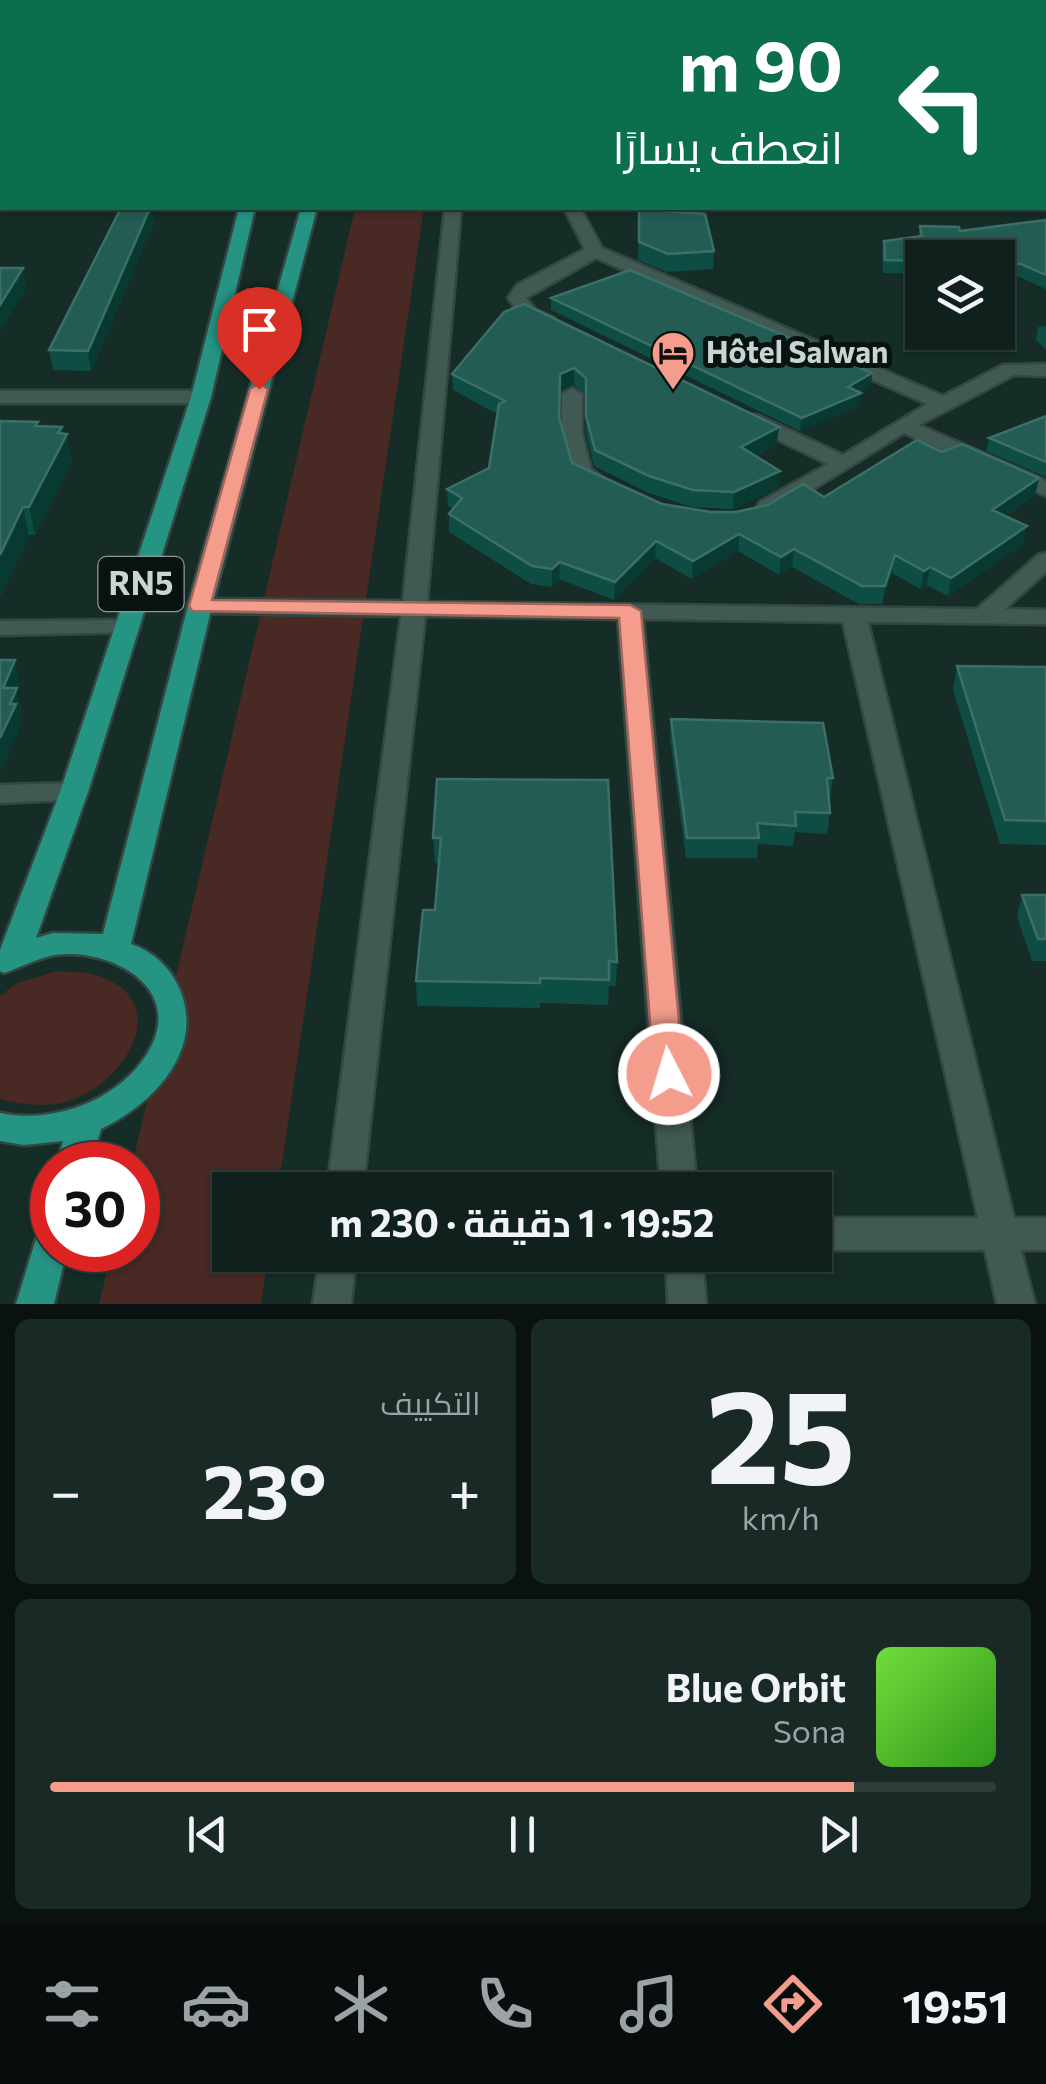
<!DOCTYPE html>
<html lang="ar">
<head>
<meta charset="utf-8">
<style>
	body { margin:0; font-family:Commissioner,Cairo,sans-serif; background:#192926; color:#f1f3f6; direction:rtl; height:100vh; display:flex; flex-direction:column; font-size:38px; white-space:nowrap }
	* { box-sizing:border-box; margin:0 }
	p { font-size:32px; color:#9ca3a4 }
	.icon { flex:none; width:55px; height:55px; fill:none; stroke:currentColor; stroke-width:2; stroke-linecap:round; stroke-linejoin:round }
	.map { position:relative; height:1304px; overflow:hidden; direction:ltr }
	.sheet { display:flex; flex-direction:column; gap:15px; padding:15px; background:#091210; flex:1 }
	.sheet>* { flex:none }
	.guide { position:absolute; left:0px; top:0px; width:1048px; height:210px; box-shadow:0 2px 8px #0004,0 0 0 2px #303e3b; direction:rtl; background:#0b6e4f; color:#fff; overflow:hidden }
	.buttons { position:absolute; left:905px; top:240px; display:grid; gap:20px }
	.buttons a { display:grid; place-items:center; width:110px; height:110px; border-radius:0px; background:#10211d; box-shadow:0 2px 8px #0004,0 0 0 2px #303e3b; font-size:50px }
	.speed { position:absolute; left:30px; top:1142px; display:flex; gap:20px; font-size:50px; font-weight:700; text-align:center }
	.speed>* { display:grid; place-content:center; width:130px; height:130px; border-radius:50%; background:#10211d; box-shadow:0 2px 8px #0004,0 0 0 2px #303e3b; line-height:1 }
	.speed .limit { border:15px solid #d22; background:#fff; color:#111 }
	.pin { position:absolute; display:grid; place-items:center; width:85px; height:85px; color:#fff; margin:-102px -42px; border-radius:50% 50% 50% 0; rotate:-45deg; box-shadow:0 0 10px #0007 }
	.pin .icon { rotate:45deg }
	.me { position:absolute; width:110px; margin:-55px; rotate:355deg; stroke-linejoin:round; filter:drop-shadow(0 0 8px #0008) }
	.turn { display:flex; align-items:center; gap:35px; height:210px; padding:0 40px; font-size:45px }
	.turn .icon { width:130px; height:130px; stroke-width:2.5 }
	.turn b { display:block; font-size:70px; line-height:85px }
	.big { font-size:75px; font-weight:700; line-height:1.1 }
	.sheet .tile { flex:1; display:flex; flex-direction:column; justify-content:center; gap:15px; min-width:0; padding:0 35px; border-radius:15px; background:#192926 }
	.sheet .dial { align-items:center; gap:0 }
	.dial b { font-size:130px; line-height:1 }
	.song { display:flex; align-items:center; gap:30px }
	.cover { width:120px; height:120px; border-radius:15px; background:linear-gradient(135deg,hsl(100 70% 55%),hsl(110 70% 35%)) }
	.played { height:10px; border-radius:5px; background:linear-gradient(90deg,#f49d8c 85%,#303e3b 85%) }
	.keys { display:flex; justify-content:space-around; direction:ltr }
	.heat { display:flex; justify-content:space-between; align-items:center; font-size:55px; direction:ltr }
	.sheet .tiles { flex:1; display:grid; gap:15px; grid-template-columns:1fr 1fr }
	.tile:last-child { grid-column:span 2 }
	.trip { position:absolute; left:212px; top:1172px; width:620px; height:100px; border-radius:0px; background:#10211d; box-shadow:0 2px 8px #0004,0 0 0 2px #303e3b; font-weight:700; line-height:100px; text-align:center; direction:rtl }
	.menu { display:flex; height:160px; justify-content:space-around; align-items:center; background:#060d0c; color:#9ca3a4 }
	.menu .icon { width:70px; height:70px }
	.menu .selected { color:#f49d8c }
	.menu b { font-size:45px; color:#f1f3f6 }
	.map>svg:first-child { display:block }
</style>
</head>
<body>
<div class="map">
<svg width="1046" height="1304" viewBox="0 0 1046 1304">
	<rect width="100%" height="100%" fill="#152c27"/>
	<g fill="#482923">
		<path d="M355,208H424L278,1190H230V1255H269L261,1304H99L112,1250H138V1165H132Z"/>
		<path d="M57,971C69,972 84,971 96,975C176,1000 126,1083 69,1101C46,1108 22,1105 0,1099V996L17,983Z"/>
	</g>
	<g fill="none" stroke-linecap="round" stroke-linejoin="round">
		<defs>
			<g id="street">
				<rect x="465" y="0" width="12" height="2"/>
				<rect x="1045" y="191" width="1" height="10"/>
				<path d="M445,208H461L427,602L977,609L1038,555L1046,553V572L1005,609L1046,610V624L868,622L1014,1218H1046V1250H1021L1035,1304H997L985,1250H815V1218H978L843,622L643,619L697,1190H661L618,619L425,616L363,1190H327L401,616L200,613L188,606L200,599L403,601Z"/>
				<path d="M564,208H580L602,248L943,396L1003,365L1046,364V376L1014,375L919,425L1046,481V496L904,433L776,512H760L757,507L760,502L828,464L743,423L740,419L743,415H757L843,455L927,404L596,258L526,298L536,310L554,318V326C532,330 519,314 508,298L517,285L585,249Z"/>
				<path d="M572,388L582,394V433L591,469L614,486L611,491H595L570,472L562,433V394Z"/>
				<path d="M0,391H201L211,397L201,403H0Z"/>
				<path d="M128,620L137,622L140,627L137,632L0,635V621Z"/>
				<path d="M74,783L84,785L88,792L84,799L0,803V785Z"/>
				<path d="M320,1255H356L351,1304H313Z"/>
				<path d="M666,1255H702L706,1304H668Z"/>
			</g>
			<g id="primary">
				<rect x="364" y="0" width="12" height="2"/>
				<path d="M239,208H255L211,397L88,792L36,938L53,933L103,934L188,606L301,208H317L212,606L131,944C154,952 171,968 180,990C205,1050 153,1104 101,1129L91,1165H57L63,1141L24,1145L0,1141V1113C55,1125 126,1098 152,1045C181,983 106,948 55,955C38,958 21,967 4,973L0,971V950L60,792L191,397Z"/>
				<path d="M52,1224V1250H67L54,1304H16L39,1229Z"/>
			</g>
		</defs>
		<use href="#street" stroke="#344642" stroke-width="5"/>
		<use href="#primary" stroke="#344642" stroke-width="5"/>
		<use href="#street" fill="#415953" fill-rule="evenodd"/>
		<use href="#primary" fill="#259483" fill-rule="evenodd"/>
	</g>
	<g fill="#0e4d44">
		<path d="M0,0H297L296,2H2V161H0Z"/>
		<path d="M639,209L714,251L713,269L667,272L638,260Z"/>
		<path d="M1046,220V289L1019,277L998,276V258H922V274L883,273L882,254L884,241L918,236L920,226L960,231Z"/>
		<path d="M154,222L91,371L53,370L49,350Z"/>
		<path d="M551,298L872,373L871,386L859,392L861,393L859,406L800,431L551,310Z"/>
		<path d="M504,312L779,427L777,444L755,456L779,488L733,509L692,507L649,493L594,466L586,433V394L574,385L560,391L559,418L572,463L662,504L711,512H736L824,497L942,452L1039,478L1035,495L1005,516L1023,544L948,596L927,585L920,589L892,573L882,604H859L792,567L779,575L738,551L692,579L655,558L614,600L559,579L552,587L531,584L449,532V514L453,509L448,506L447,489L489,468L497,414L453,390L452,374Z"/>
		<path d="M1046,326V350L1036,340L1038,327Z"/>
		<path d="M1046,416V477L986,451L989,438Z"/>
		<path d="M39,426L62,427L72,461L35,535H29L0,598Z"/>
		<path d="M957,666L1046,667V845L1000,844L953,690Z"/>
		<path d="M671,719L833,778L830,798H829L830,813L827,834L795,832L793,846L758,844L757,858H686L670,738Z"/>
		<path d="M437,779L617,962L616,986H609L608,1005L540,1003V1008L417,1006L416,981L435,910L439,863H435L433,838Z"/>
		<path d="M1022,895H1046V961H1032L1017,917Z"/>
	</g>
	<g fill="#083a32">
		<path d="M150,208H152L154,222L91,371L88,351Z"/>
		<path d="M23,268L27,288L0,332V305Z"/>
		<path d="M574,368V385L560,391V374Z"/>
		<path d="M872,373L871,386L847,399L861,393L859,406L800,431L802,418L848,387Z"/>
		<path d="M62,427L64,439L67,434L72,461L35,535L29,507Z"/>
		<path d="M779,427L777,444L739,464L741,447Z"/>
		<path d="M780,471L779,488L733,509L734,492Z"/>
		<path d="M1039,478L1035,495L988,527L992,510Z"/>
		<path d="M23,507L29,535L0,598V555Z"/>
		<path d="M1027,526L1023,544L948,596L951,578Z"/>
		<path d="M739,534L738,551L692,579L693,561Z"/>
		<path d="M656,541L655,558L614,600L615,582Z"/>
		<path d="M794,549L792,567L779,575L781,557Z"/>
		<path d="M895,555L892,573L882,604L885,586Z"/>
		<path d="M560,562L559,579L552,587V569Z"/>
		<path d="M930,567L927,585L920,589L924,571Z"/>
		<path d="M15,660L20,683L17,690L22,711L19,719L21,727L0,774V738L3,688Z"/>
	</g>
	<g fill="#225c53" stroke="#3c6f67" stroke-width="2.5">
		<path d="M2,0H290L289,2H2V146H0V83H2V70H0V41H2V28H0V5H2Z"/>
		<rect x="517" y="0" width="182" height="2"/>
		<path d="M780,0H1046V14L1045,2H773Z"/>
		<path d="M1045,17L1046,20L1045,89Z"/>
		<rect x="1045" y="92" width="1" height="43"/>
		<path d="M121,208H150L88,351L49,350Z"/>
		<path d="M639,209L705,214L714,251L668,254L639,242Z"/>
		<path d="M1046,220V275L1021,264L998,263V258H922V261L885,260L884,241L922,236L920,226L959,227L960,231Z"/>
		<path d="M0,268H23L0,305Z"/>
		<path d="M630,270L872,373L848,387L861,393L802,418L551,298Z"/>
		<path d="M524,304L779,427L741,447L780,471L734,492L693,490L649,476L595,450L586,416V378L574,368L560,374L559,417L572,463L662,504L711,512H736L768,505L803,484L824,497L917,440L942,452L962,444L1039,478L992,510L1027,526L951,578L930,567L924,571L895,555L885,586H862L794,549L781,557L739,534L693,561L656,541L615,582L560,562L552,569L532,566L449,514L462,498L447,489L489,468L499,404L505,401L452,374L504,312Z"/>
		<path d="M1046,416V462L989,438Z"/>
		<path d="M0,421L38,422L35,426L62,427L58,433L67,434L29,507H23L0,555Z"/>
		<path d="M0,660H15L3,688H17L10,704H16L0,738Z"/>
		<path d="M957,666L1046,667V821L1005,820Z"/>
		<path d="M671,719L823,723L833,778H827L830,813L795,812L796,826L757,823L759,838H687Z"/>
		<path d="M437,779L608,780L617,962L609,961V980L540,978V983L416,981L423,910H435L441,838H433Z"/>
		<path d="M1022,895H1046V939H1038Z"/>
	</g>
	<path fill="#f49d8c" stroke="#9f665b" stroke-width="2.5" d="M259,383L268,389L212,600L630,605L641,611L684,1074L680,1083L669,1086L659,1083L654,1074L619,618L192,611L189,606L250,389Z"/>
	<defs>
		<symbol id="hotel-pin" viewBox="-11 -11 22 30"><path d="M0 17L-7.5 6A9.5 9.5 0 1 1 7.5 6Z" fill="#f49d8c" stroke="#081210"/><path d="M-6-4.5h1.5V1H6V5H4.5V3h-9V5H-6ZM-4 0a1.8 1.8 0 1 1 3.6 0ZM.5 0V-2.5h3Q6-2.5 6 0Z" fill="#111"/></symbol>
	</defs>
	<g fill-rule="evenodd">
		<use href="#hotel-pin" x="648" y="328" width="50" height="68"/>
	</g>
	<g text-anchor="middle" stroke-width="10" stroke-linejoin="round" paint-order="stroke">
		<g font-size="30" font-weight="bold" fill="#c8d5d2" stroke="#081210" text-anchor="start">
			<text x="706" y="363">Hôtel Salwan</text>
		</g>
		<rect fill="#081210" stroke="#8e9a98" stroke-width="2.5" x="98.5" y="557" width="85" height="54" rx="8"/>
		<g font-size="32" font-weight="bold" fill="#c8d5d2">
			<text x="141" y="595">RN5</text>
		</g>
	</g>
</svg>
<div class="buttons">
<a><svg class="icon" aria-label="layers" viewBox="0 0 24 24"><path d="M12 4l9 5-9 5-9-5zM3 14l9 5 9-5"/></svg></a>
</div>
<div class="speed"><div class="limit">30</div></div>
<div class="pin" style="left:259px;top:389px;background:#d93025"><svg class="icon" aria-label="arrive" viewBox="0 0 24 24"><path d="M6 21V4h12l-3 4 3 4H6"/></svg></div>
<svg class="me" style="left:669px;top:1074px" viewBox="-20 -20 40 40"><circle r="17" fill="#f49d8c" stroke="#fff" stroke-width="3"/><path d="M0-11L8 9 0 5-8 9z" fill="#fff"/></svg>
<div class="trip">19:52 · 1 دقيقة · 230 m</div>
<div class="guide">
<div class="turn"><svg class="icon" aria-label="left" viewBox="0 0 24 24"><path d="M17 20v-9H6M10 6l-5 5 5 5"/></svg><div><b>90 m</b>انعطف يسارًا</div></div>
</div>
</div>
<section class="sheet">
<div class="tiles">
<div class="tile dial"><b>25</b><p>km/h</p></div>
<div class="tile"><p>التكييف</p>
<div class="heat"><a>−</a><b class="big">23°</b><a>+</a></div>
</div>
<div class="tile">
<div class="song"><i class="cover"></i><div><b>Blue Orbit</b><p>Sona</p></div></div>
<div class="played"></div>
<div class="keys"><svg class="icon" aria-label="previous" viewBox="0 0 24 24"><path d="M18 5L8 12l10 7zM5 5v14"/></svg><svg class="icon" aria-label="pause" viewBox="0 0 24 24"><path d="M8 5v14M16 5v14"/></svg><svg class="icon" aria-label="next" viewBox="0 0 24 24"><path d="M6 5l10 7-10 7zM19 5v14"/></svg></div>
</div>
</div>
</section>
<nav class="menu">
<b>19:51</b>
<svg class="icon selected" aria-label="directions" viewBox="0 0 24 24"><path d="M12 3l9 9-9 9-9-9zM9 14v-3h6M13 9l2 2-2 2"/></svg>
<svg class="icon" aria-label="music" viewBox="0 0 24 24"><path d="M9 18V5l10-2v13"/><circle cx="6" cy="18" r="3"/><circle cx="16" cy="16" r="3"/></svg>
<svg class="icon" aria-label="phone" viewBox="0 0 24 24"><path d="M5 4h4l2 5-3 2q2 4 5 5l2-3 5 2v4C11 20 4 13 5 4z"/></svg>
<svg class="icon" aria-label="climate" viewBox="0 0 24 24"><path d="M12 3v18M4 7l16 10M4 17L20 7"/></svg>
<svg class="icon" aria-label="car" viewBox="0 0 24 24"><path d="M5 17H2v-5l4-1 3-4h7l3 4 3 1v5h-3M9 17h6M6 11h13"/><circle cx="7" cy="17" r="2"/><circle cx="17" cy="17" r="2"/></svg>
<svg class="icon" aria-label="filters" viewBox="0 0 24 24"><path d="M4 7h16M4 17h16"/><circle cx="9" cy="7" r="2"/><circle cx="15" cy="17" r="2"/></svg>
</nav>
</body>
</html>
